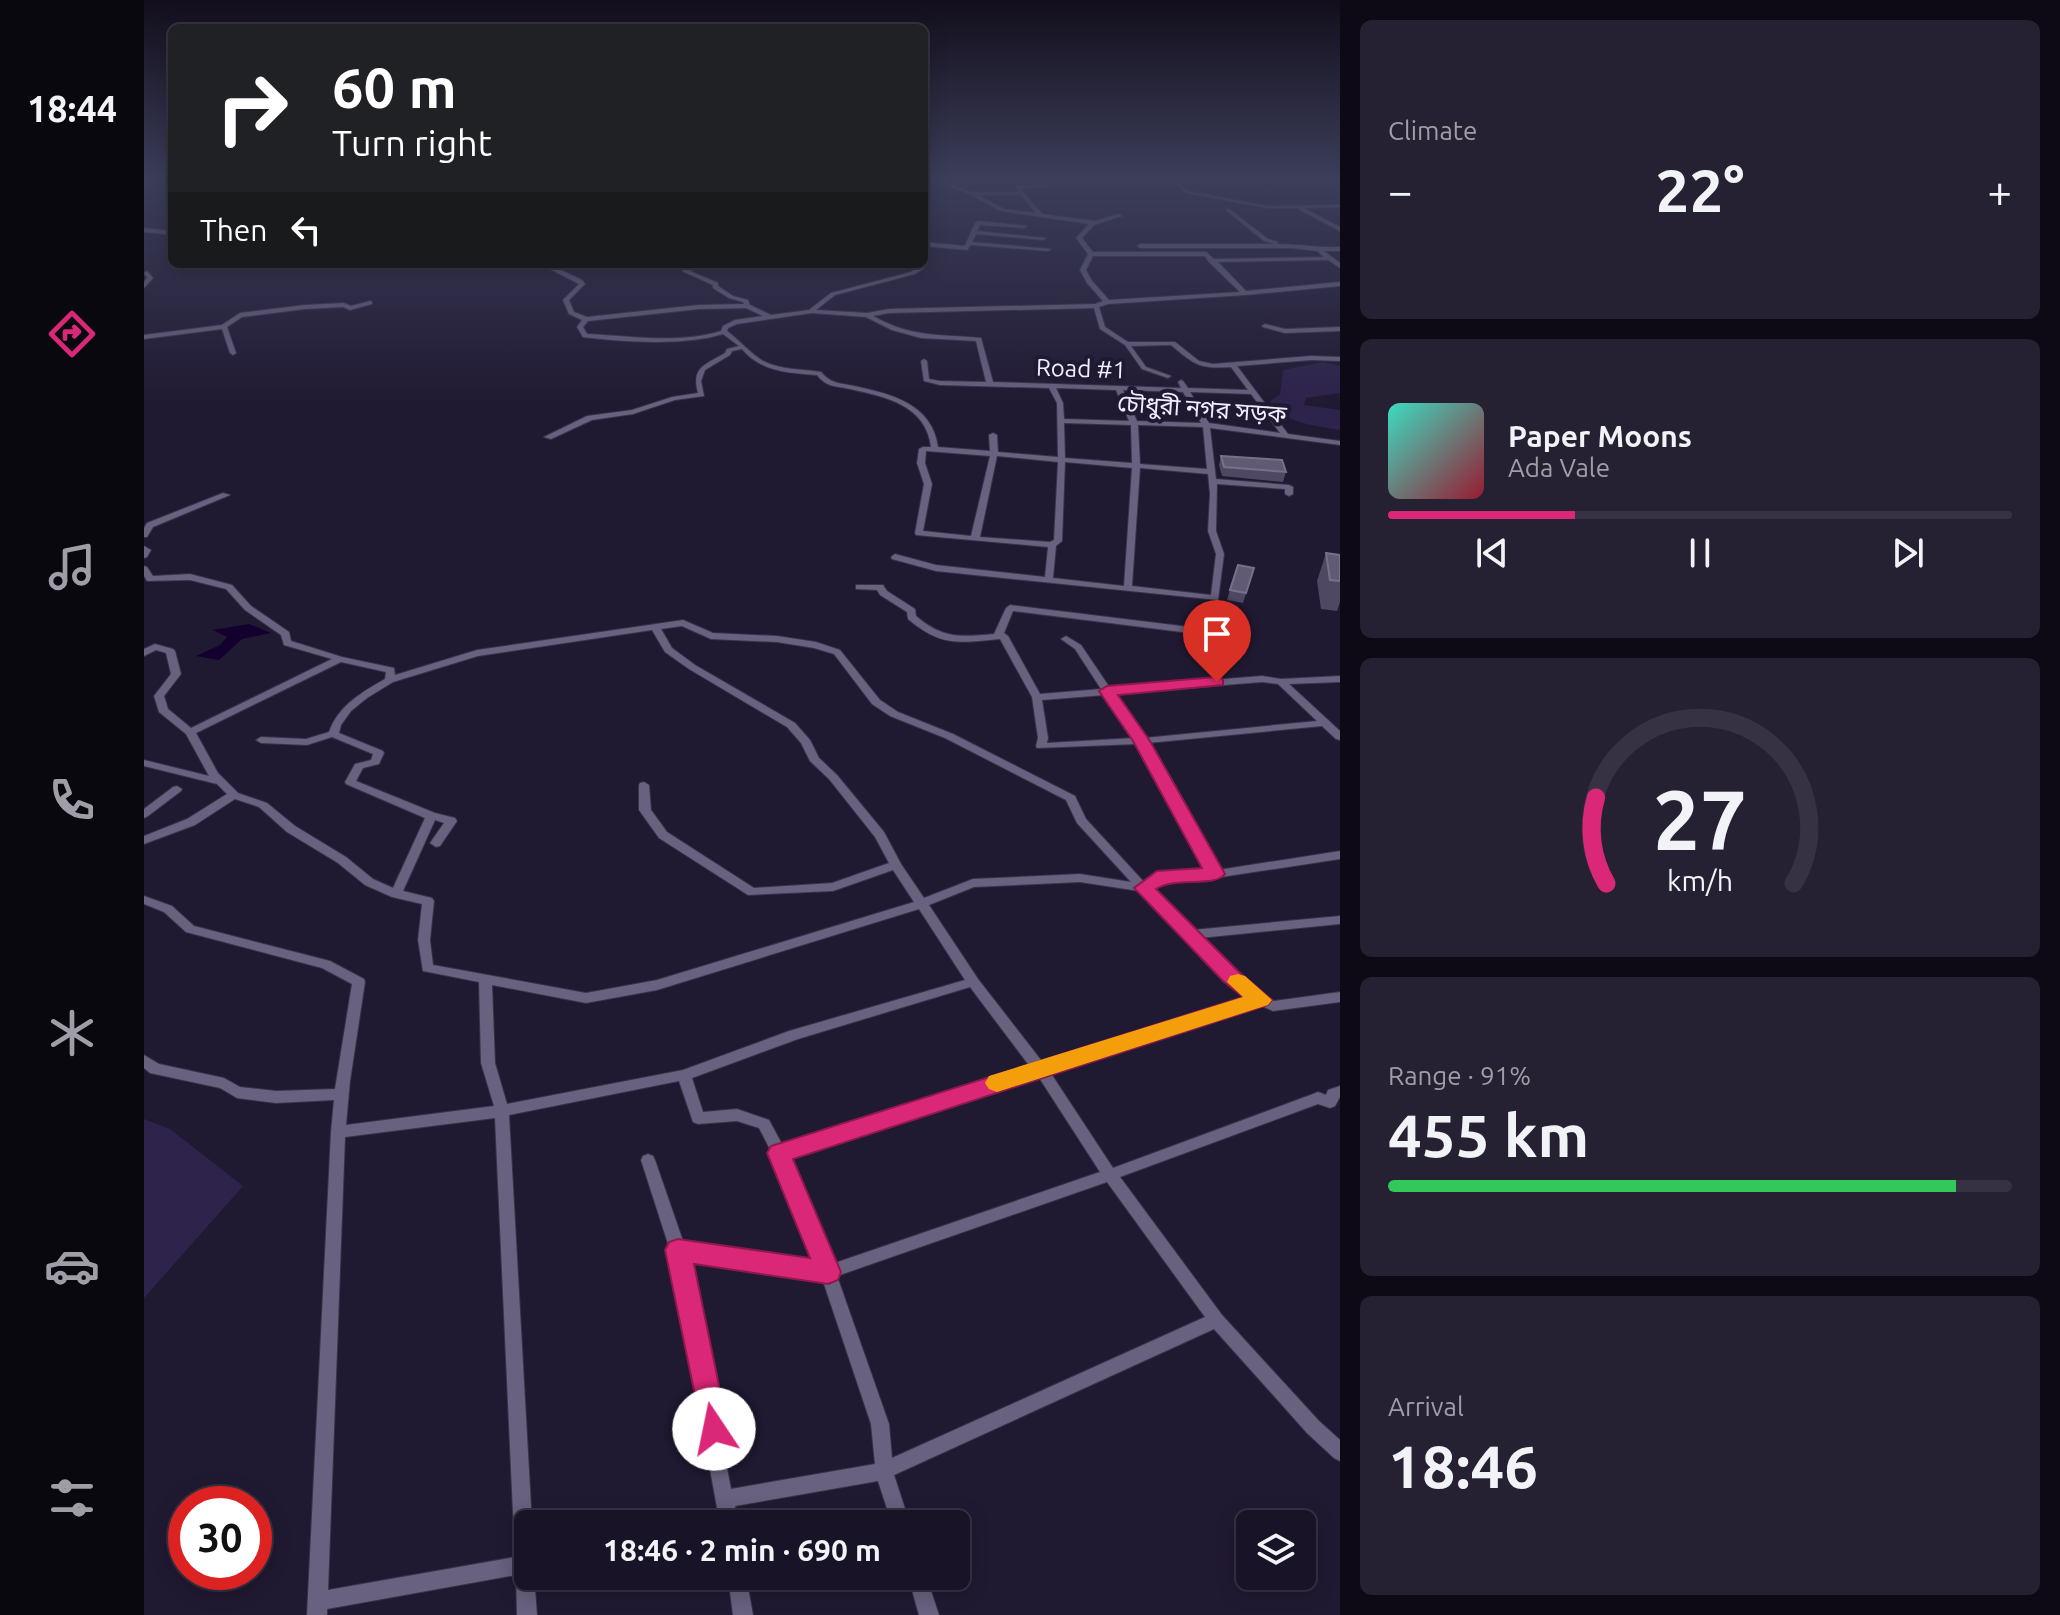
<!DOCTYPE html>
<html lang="en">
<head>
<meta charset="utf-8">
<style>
	body { margin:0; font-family:Ubuntu,"Noto Sans Bengali",sans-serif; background:#252032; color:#f1f3f6; height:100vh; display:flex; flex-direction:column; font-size:30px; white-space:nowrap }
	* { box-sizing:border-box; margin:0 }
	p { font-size:26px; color:#9f9ea7 }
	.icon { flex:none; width:44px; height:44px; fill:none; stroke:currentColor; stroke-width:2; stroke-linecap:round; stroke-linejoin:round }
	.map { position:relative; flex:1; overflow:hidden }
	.panel { display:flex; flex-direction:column; gap:20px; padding:20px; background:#0d0a15; width:720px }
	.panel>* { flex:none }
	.hud { position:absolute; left:24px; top:24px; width:760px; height:244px; border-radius:12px; box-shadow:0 4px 20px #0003,0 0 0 2px #363243; background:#202124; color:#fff; overflow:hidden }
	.tools { position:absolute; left:1092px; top:1510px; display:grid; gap:16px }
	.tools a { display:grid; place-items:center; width:80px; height:80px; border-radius:12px; background:#181326; box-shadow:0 4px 20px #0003,0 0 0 2px #363243; font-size:40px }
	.speed { position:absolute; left:24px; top:1486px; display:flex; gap:16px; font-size:40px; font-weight:700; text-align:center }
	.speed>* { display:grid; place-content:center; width:104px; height:104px; border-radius:50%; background:#181326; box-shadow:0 4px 20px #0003,0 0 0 2px #363243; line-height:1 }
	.speed .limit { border:12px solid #d22; background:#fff; color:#111 }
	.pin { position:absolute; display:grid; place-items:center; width:68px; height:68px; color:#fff; margin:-82px -34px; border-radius:50% 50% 50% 0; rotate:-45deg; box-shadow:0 0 8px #0007 }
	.pin .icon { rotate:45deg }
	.me { position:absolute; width:88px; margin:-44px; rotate:349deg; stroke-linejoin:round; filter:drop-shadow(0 0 6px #0008) }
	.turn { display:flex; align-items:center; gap:28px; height:168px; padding:0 32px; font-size:36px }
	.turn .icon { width:104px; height:104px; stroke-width:2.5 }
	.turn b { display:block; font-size:56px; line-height:68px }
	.then { display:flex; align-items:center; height:76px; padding:0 32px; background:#0003; gap:16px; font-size:30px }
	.big { font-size:60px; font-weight:700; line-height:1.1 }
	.panel .card { flex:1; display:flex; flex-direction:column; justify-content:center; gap:12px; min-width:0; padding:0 28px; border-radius:12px; background:#252032 }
	.panel .dial { align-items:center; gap:0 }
	.dial svg { height:208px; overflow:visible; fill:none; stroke:#363243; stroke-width:7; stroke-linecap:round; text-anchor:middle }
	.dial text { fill:#f1f3f6; stroke:none }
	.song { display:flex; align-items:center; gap:24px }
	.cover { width:96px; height:96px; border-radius:12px; background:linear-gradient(135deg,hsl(170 70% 55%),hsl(350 70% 35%)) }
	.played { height:8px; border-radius:4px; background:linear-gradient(90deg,#db2777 30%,#363243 30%) }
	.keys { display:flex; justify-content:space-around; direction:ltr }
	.heat { display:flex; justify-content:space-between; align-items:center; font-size:44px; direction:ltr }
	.charge { height:12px; border-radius:6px; background:linear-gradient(90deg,#34c759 91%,#363243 0) }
	.trip { position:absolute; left:370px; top:1510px; width:456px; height:80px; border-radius:12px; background:#181326; box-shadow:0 4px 20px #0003,0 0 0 2px #363243; font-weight:700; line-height:80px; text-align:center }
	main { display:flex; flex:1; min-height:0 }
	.dock { display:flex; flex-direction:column; width:144px; justify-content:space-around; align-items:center; background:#0a080f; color:#9f9ea7 }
	.dock .icon { width:56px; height:56px }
	.dock .active { color:#db2777 }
	.dock b { font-size:36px; color:#f1f3f6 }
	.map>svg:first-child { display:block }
</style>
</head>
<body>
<main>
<nav class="dock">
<b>18:44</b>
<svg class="icon active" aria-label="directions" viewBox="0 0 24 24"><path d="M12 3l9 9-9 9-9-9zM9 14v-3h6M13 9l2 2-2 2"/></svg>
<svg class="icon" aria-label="music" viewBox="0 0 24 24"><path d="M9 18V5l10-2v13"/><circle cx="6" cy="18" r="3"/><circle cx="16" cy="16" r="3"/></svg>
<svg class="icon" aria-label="phone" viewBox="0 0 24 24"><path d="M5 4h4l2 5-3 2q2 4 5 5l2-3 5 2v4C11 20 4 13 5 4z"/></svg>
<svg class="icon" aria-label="climate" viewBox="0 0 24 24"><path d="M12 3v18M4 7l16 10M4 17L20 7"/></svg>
<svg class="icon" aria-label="car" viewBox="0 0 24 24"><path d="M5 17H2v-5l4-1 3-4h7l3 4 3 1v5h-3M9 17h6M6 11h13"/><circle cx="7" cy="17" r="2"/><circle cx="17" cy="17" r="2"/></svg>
<svg class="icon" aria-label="filters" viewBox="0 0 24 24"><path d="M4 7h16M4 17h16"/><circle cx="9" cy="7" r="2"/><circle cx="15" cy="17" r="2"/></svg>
</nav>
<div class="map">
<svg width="1196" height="1615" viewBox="0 0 1196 1615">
	<rect width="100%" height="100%" fill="#201932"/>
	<g fill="#2e234b">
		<path d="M1179,362L1196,366V393L1162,398L1160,405L1196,410V430C1171,426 1141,423 1125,402L1136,394L1139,370Z"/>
		<path d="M0,1119L26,1129L99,1186L0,1298Z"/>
	</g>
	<path fill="#13002f" d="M105,624L127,633L98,639L75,660L52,656L76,645L83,637L69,630Z"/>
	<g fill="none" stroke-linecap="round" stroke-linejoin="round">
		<defs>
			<g id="street">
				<path d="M785,179H792L828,192H874L870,186L899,185L897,179H912L902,181L904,186L902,187L876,188L898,214L951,221L975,214L978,216L950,225L938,238L949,252H1062L1070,259L1180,257L1173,251L1148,248H996L993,246L996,244H1131L1120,241L1082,210L1084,208L1124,239L1134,242L1133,244C1154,244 1175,248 1196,247V251H1180L1196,263V268L1184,260L1074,262L1102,291L1196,282V286L1101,295L964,304L955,307L961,327L984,342H1031L1055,361L1069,364L1167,356L1196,357V361L1167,360L1093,366L1144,434L1196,441V445L1066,428L1072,479L1145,485L1149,487V494L1145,496L1141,494V489L1073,484L1072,531L1080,554L1074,600L792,571L748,559L747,557L751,554L792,565L901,577L904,547L772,535L771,533L780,484L773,463L775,449L779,447H787C782,405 742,397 706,389C692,386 682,387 673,375C646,373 617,372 598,349L588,351L586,355L561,370L557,381L560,396L531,400L489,414L448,420L407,439L400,437L443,416L488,410L528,397L554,393C547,367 561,365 581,353L583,349L595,346L579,334C540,346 479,342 439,337L433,327L438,320L425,314L419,300L435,284L396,264H404L438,280L441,284L425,300L430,312L443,317L555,305L600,304L599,302L585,298L569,288V285L538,271L553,264H561L546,271L574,283V286L589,296L604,300L606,305L627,315L665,310L687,293L767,272L774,267L773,264H779L780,268L771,274L691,295L672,310L723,313L745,309L951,304L959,301L943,283L936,270L944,254L932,238L945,224L857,211L825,194ZM834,195H877L892,213L860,209ZM949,256H1061L1065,262L1096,292L965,300L948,281L942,270ZM602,308L619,316L591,320L579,326L577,331C535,344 487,336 443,334L439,327L444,321L555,309ZM950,308L956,329L981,345L998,369L1024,378L1027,376L1002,367L987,346L1027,345C1051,365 1055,369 1087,367L1104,390L1044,388L1039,381L1037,380L1034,382L1037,388L849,382L837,338C795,334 768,338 729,316L745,313ZM668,313L722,317L748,330L777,338L832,341L842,382L796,381L785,379L783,361L780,359L777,361L780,381L796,385L905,388L913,403L914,457L854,452L853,435L849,433L845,435L846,451L794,447C788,404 748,394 710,386C696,383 687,384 677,372C658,369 637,370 619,361C607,354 595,340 583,331L584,328L593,324ZM912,388L972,390L985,421L920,419L919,403ZM979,390L1039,392L1057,423L993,421ZM1046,392L1107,394L1136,433L1065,423ZM920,423L987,425L988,463L921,458ZM994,425L1059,427L1063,469L996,464ZM782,451L846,456L827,536L779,531L788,484L781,463ZM853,456L914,462L910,540L906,542L836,537ZM921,462L988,468L980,586L909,578L912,546L918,541ZM996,468L1064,474L1066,494L1064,531L1072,554L1067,595L988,586Z"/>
				<path d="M1026,179H1031L1044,191L1123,206L1196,205V207L1160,208L1196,227V231L1156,210V208H1123L1042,193Z"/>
				<path d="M834,221L883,226L880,228L836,225L833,231L902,238L899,240L832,234L828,242L907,249L904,251L827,245L823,250L780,246V242L821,246L831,223Z"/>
				<path d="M0,228L28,231V235L0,232Z"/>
				<path d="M3,271L9,278L0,288V282L3,278L0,273Z"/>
				<path d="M226,301L228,302V304L206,310L199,307L161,309L98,317L83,327L92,353L89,355L86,353L78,329L0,339V335L78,325L96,313L161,305L200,303L207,306Z"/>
				<path d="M1121,324L1141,329L1196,327V331L1141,333L1119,327L1118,326Z"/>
				<path d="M79,493L86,495L9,527L3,537H0V528L3,523Z"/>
				<path d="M0,546L7,550L3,557L0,558Z"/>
				<path d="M0,566L3,567L9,576L46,574L88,585L107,606L145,632L147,641L198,657L250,668L251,675L333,650L539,620L569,633L633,636L672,642L696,650L736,700L754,712L809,734L931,796L942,819L1000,882L1019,871L1063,870L994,744L893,748L892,746L894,738L888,697L856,639C815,643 797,647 764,619L763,612L736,595L733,590L712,589V585H739L743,591L771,609L772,616C799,639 816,637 850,634L862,608L866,605L1062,629L1067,632L1062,635L869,611L860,633L864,636L896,694L957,689L931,649L917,639L922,636L937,645L966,688L1118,676L1137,679L1196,676V682L1145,684L1196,731V740L1192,739L1178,726L1004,743L1074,870L1196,851V859L1071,878L1021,879L1007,889L1048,930L1196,916V924L1056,938C1079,961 1101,987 1130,1001L1196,992V1002L1129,1011L1116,1005L906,1072L969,1168L1169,1094L1174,1092L1182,1095L1184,1090L1196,1086V1097L1191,1106L1186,1108L1174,1104L976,1177L1078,1315L1175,1421L1196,1440V1461L1190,1458L1163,1433L1070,1329L750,1475L766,1524H748L734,1481L591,1506L594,1524H576L526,1250L497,1160L499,1156L504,1154L509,1156L511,1160L540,1244L673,1263L628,1153L615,1128L593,1121L554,1124L549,1122L535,1081L365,1115L388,1524H384V1576H390L393,1615H373L372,1575L183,1609V1615H163L187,1132L190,1100L132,1103L93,1098L76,1088L6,1073L0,1068V1055L15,1064L80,1078L96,1087L132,1091L191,1089L208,984L178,968L42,932L20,912L0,904V896L28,906L50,926L186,961L220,979L221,982L206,1081L202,1125L350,1106L337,1063L335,982L279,971L274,940L278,904L248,897L221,885L194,863L143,832L115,807L91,799L51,825L0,844V836L43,819L83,794L73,784L0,766V760L65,776L42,734L15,712L10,696L27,674L22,653L12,650L0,656V649L11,644L29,649L31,651L37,674L20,696L24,709L47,728L188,659L140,645L137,635L101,610L82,589L46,580L3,581L0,576ZM538,626L567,639L633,642L670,648L690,654L728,704L746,716L801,738L922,800L933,823L987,882L936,874L829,879L780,898L757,864L740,832L693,775L675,758L666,740L651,723L551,665L528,648L517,629ZM508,630L521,652L545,669L643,727L657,743L666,761L685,779L731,837L745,863L688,883L610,888L523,832L507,810L505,785L500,782L496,783L495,785V810L515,838L604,895L689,891L749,870L770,902L513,980L442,993L289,965L286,940L290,901L288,898L259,891L291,820L300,823L286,843L292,847L296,846L313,821L311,818L291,813L212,781L219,768L235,764L240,753L239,751L195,733L197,725L207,711L223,698L249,682L334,656ZM197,662L242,672L241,679C218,692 194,706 185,732L162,739L117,737L112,740L117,743L163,745L188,737L229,754L227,760L211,764L201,782L202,784L281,818L249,888L229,879L202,857L151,826L123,803L94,793L74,773L52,733ZM1118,682L1134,684L1173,721L1000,738L970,694ZM961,695L990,738L903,743L904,738L898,700ZM936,882L995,891L1082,979L1106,999L900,1064L834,979L785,905L830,887ZM775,909L821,980L645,1031L539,1070L363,1104L351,1063L348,985L442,1003L513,990ZM826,987L887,1068L639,1146L625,1120L593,1109L559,1112L548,1078L654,1039ZM894,1076L956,1172L688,1264L644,1156ZM351,1118L371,1557L184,1590L201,1137ZM963,1182L1061,1317L748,1458L745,1424L693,1276ZM543,1258L678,1278L727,1424L731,1464L587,1489Z"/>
				<path d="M33,786L38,789L37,791L4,816L0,818V809L29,787Z"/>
				<path d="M584,1576H602L609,1615H589Z"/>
				<path d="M764,1576H782L795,1615H775Z"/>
			</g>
		</defs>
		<use href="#street" stroke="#383347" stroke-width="2"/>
		<use href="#street" fill="#68617f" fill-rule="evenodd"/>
	</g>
	<g fill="#4e4863">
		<path d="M1077,456L1142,472L1139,482L1078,476L1075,465Z"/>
		<path d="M1182,553L1196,555V602L1193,611L1177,609L1173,581Z"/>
		<path d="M1110,568L1099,603L1083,600L1086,590Z"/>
	</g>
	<g fill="#605a74" stroke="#767189" stroke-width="2">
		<path d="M1077,456L1138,460L1142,472L1080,467Z"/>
		<path d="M1182,553L1196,555V581L1186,580Z"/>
		<path d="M1094,565L1110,568L1102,593L1086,590Z"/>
	</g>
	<linearGradient id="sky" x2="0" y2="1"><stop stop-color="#120e1c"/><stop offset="0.44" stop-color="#3c3e5a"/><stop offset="1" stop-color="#3c3e5a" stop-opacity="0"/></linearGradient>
	<rect width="1196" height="405" fill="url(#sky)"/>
	<path fill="#db2777" stroke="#8e194d" stroke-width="2" d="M1073,677L1079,679V685L974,695L1006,741L1081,874C1070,888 1032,876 1012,889L1094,971L1128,1000L1124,1005L649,1159L697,1272L694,1280L684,1284L550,1264L584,1429L580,1439L570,1443L560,1439L521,1250L525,1242L534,1239L666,1258L623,1153L627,1146L1099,997L1079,981L990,888L1013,871L1058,868L989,741L955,691L963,686Z"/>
	<path fill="#f59e0b" d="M1094,974L1101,976L1128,1000L1124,1005L853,1092L845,1089L841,1083L845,1076L1099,997L1083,982L1086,976Z"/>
	<g text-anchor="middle" stroke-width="8" stroke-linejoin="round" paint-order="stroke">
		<g font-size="24" fill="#f1eeff" stroke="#201932">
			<text transform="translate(937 369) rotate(2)" y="8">Road #1</text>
			<text transform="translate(1058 409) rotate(4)" y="8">চৌধুরী নগর সড়ক</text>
		</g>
	</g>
</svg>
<div class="tools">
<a><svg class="icon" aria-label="layers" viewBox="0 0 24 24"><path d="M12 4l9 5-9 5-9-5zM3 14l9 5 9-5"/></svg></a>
</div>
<div class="speed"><div class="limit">30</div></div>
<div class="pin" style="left:1073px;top:682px;background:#d93025"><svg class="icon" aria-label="arrive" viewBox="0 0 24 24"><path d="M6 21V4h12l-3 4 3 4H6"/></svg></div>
<svg class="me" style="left:570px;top:1429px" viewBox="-20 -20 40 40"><circle r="19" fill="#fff"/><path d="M0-13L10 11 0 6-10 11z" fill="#db2777"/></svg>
<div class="trip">18:46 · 2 min · 690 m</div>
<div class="hud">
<div class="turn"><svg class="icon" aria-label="right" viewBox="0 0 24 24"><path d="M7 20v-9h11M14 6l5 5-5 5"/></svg><div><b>60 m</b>Turn right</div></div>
<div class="then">Then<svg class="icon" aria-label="left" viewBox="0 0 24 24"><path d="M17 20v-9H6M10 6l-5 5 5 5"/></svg></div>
</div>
</div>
<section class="panel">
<div class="card"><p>Climate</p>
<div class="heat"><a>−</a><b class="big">22°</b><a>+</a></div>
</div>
<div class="card">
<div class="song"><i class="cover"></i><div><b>Paper Moons</b><p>Ada Vale</p></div></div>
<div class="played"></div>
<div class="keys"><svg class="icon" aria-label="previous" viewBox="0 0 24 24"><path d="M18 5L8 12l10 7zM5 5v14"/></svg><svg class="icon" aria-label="pause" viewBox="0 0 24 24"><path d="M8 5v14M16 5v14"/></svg><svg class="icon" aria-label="next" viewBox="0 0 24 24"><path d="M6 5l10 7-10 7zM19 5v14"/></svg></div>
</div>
<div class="card dial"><svg viewBox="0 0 100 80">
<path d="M14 69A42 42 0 1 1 86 69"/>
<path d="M14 69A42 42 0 0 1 10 36" stroke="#db2777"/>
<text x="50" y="56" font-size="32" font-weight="700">27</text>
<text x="50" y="72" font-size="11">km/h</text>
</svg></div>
<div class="card"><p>Range · 91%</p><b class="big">455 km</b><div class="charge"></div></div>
<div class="card"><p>Arrival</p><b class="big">18:46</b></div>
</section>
</main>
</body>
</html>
